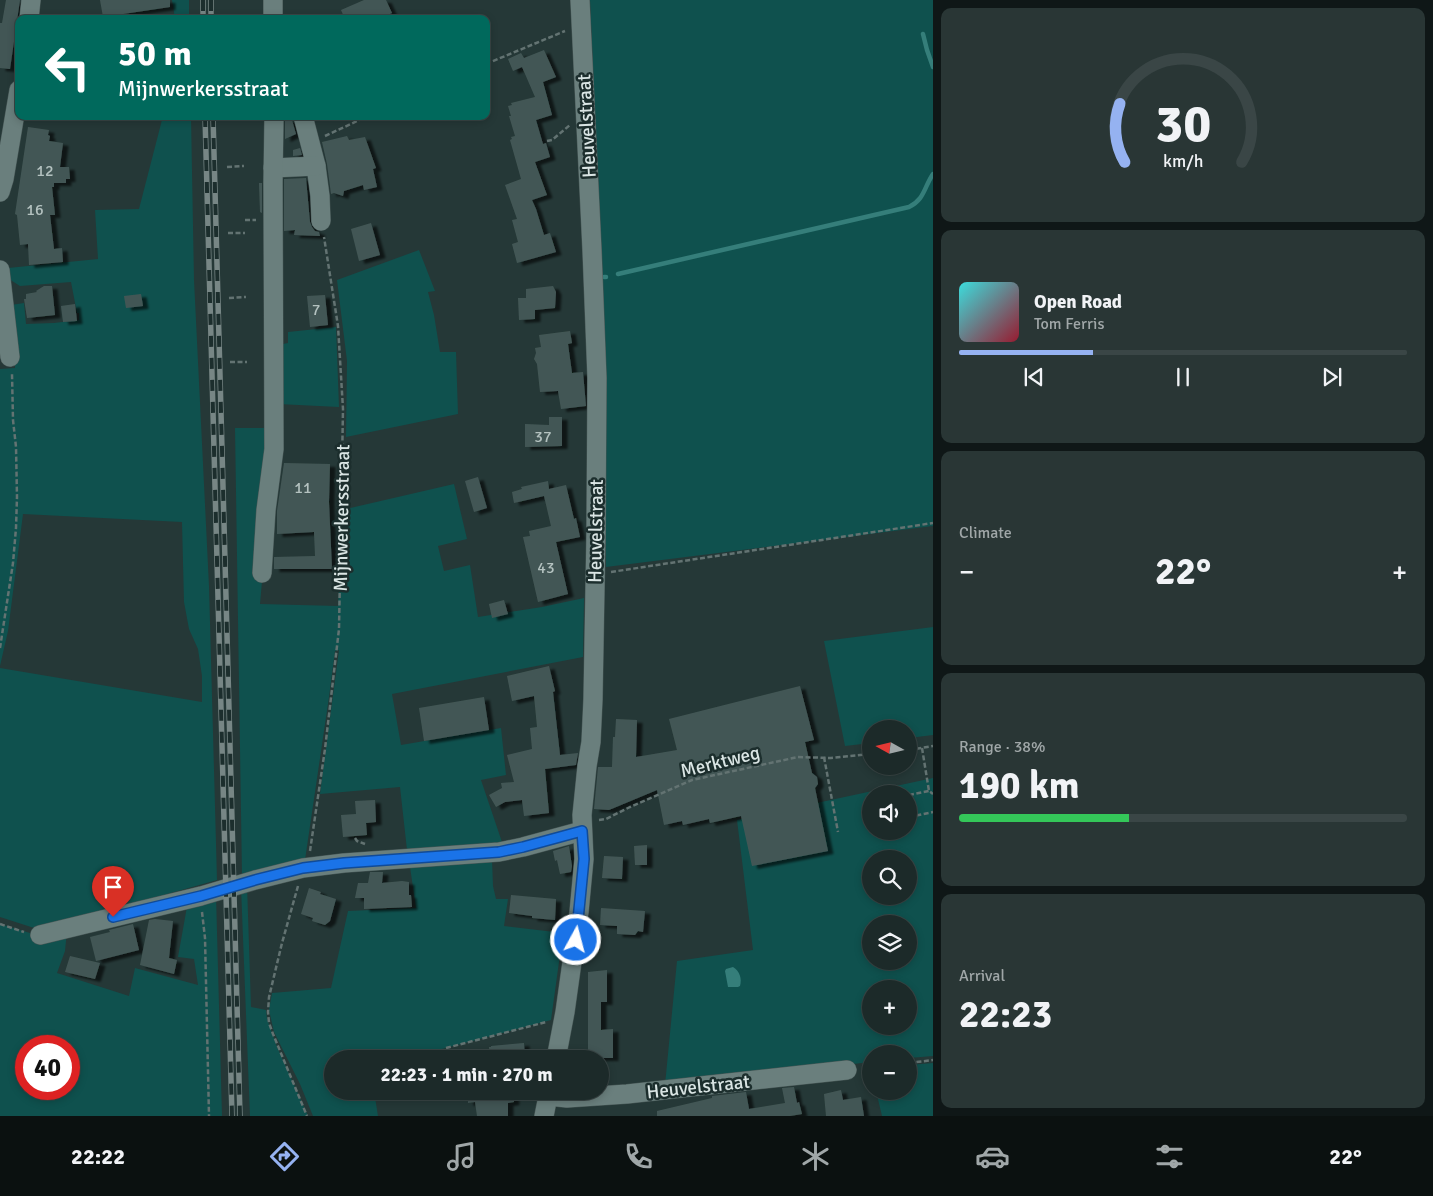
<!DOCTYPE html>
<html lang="en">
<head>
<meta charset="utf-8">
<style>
	body { margin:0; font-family:Signika,sans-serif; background:#293635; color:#f1f3f6; height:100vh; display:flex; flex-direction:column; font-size:19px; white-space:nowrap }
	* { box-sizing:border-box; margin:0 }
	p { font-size:16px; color:#a0a7a8 }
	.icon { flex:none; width:28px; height:28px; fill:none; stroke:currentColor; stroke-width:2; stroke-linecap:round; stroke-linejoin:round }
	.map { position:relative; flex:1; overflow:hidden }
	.sheet { display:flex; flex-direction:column; gap:8px; padding:8px; background:#0f1717; width:500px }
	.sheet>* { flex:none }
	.hud { position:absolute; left:15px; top:15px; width:475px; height:105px; border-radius:10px; box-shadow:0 2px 8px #0003,0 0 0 1px #3a4646; background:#00695c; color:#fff; overflow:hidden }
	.needle { width:32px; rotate:278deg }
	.buttons { position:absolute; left:862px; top:720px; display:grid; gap:10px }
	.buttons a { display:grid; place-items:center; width:55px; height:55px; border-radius:50%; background:#1c2a29; box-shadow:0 2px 8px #0003,0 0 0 1px #3a4646; font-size:25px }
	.speed { position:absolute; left:15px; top:1035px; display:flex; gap:10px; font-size:25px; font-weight:700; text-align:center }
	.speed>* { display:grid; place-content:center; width:65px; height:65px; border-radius:50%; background:#1c2a29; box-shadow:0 2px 8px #0003,0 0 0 1px #3a4646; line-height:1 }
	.speed .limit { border:8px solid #d22; background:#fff; color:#111 }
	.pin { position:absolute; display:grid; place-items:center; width:42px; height:42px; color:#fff; margin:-51px -21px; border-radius:50% 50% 50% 0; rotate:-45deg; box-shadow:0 0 5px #0007 }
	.pin .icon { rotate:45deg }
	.me { position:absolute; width:55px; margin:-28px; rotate:7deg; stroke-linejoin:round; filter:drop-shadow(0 0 4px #0008) }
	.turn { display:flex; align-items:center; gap:18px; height:105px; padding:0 20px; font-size:22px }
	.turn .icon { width:65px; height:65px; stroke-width:2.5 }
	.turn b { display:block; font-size:35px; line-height:42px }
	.big { font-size:38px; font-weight:800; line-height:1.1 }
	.sheet .tile { flex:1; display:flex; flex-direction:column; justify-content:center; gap:8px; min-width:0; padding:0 18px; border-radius:10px; background:#293635 }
	.sheet .dial { align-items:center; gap:0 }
	.dial svg { height:130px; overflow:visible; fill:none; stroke:#3a4646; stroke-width:7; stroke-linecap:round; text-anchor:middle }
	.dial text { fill:#f1f3f6; stroke:none }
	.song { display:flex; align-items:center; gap:15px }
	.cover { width:60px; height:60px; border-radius:8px; background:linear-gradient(135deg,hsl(180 70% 55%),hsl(350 70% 35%)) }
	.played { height:5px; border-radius:2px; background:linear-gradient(90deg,#95b2f1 30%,#3a4646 30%) }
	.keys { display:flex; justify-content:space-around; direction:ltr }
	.heat { display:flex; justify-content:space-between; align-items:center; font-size:28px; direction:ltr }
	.charge { height:8px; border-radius:4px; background:linear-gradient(90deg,#34c759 38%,#3a4646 0) }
	.trip { position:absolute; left:324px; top:1050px; width:285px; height:50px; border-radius:25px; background:#1c2a29; box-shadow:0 2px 8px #0003,0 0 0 1px #3a4646; font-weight:800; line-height:50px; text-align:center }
	.tabs { display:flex; height:80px; justify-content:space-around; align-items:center; background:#0b1110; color:#a0a7a8 }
	.tabs .icon { width:35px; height:35px }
	.tabs .current { color:#95b2f1 }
	.tabs b { font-size:22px; color:#f1f3f6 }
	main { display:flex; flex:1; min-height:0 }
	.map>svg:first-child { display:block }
</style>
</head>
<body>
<main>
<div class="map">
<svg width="933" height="1116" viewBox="0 0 933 1116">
	<defs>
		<filter id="shadow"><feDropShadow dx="5.5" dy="3" stdDeviation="1" flood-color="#0009"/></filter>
	</defs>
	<rect width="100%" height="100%" fill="#253837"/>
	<g fill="#0f514e" fill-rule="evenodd">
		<path d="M172,0H189V19H175Z"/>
		<path d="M590,0H933V526L606,567L599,205Z"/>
		<path d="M163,116H191L194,280L209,586L217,880L125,906L35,928L31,927L0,917V668L202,702V676L198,649L189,629L184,602L182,522L23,514L8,631L0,666V369L15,368L11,305L24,303L26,324L54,323L79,320V313H77L71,282L20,286L9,279L8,268L98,259L95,210L139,209Z"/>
		<path d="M419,250L435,291L428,292L434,315L440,352H456L458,414L346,437L347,361L337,280Z"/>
		<path d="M336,327L339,407L278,404V345L288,343V332Z"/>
		<path d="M235,428H267L263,570L260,604L338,606L339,589H344L346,509L454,484L467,539L438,546L444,571L470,565L478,617L542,607L584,598L583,657L392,694L401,745L501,728L506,775L481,780L504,848L407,850L400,787L320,794L339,650L335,651L329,697L305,860L242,876Z"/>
		<path d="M933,627V735L909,738V729H871V743L845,746L824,641Z"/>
		<path d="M933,778V1056L909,1058V1054H871V1062L665,1085L677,961L753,950L737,820ZM871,794H909V831H871ZM871,859H909V896H871ZM871,924H909V961H871ZM871,989H909V1026H871Z"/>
		<path d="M492,859L493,886L496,899H508L504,926L563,933L551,1020L404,1059H332V1091H374L378,1116H313L300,1084L274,1032L269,1010L272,993L331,988L348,911L416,908L409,860Z"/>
		<path d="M247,884L251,1007L266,1010L267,1019L277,1047L308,1116H250L241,887Z"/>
		<path d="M216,895L222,1116H0V924L30,933L42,936L67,931L65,951L57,973L129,996L135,968L198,985L194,959L178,957L188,901ZM26,1046H69V1089H26Z"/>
		<path d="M933,1063V1116H882L876,1091H909V1065Z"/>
	</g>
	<path fill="#357e7a" d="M733,967C740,971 742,979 740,986L738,987H728L725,971L726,969Z"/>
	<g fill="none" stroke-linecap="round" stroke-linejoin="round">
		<g stroke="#357e7a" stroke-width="4.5">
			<path d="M923,34L927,50L933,67"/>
			<path d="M618,274L909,207C925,199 924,187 933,174"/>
			<path d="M604,277H606"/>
		</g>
	</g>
	<g fill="#435755" filter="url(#shadow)">
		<path d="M6,0H20L10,69L0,68V23H2Z"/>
		<path d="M100,0H170V7L103,17Z"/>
		<path d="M364,0H386L392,13L379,19H345L341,10Z"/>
		<path d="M544,50L556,77L543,82L552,115L536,120L543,144L546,143L550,157L535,162L547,195L532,200L536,209L544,235L550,233L556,252L517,263L512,244L518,242L512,220L517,219L505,185L521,179L510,140L512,139L511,137L515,136L509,116H511L508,106L512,105L511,103L535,97L522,67L513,71L508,59L521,53L524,58Z"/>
		<path d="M287,120H292L296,134L285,139V121Z"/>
		<path d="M28,127L49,130L48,135L50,136L49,141L63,143L60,167H69L70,179H66V183H54V187H52L55,215H50L54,249L62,248L63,262L29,265L28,244L20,245L17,215L15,214Z"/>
		<path d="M347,136L349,140L365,137L376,168L373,169L377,187L364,190L363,185L344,191L343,196L334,193L331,194L327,164L322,142Z"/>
		<path d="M300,148L302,155L293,156V150Z"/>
		<path d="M306,178L310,222L312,227L315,231L319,232L320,236L294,235L295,230L284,231V179Z"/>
		<path d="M259,183H262V213L260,212Z"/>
		<path d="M371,223L380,255L359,261L351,229Z"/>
		<path d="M44,286H52L55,315L27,318L24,299H26V294L37,292L36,291Z"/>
		<path d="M553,286L556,292L555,308L535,310V319L519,320L518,298H526V289Z"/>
		<path d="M141,294L143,306L126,308L124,296Z"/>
		<path d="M325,295L328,325L310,327L307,296Z"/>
		<path d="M75,304L77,321L63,322L61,306Z"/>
		<path d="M570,331L572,343L568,344L572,373L583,372L586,406L561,409L558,391L540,392L537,364L534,359L536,353L535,348L541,347L539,335Z"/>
		<path d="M549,417H562V446L525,447V424L549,425Z"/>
		<path d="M284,463L330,464L329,502L332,569H274V557L315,556L314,532L277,534V511Z"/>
		<path d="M478,477L487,508L474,512L465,481Z"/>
		<path d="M548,481L549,489L566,485L574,519L576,518L580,537L556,542L568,594L538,602L523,537L530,536L529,531L551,526L544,496L514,503L512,492L522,489L521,487Z"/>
		<path d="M504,600L508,614L492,618L489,604Z"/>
		<path d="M549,666L555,691L553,692L560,755L578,753L576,765L545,769L549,813L524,816L522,800L505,802L496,807L489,795L502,788L501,783L514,782L507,755L532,749L530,728L537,727L534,696L512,701L507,676Z"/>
		<path d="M800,686L814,740L805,742L812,773L817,777L818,784L815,788L828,851L752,866L741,816L710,823L709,819L683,825L682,821L664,825L657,790L609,810L594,809L598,767H612L613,737H615L616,719L637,720L636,757L677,750L669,719Z"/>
		<path d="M484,697L489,730L424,741L419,708Z"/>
		<path d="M375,800L376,822L366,823L367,835L343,837L341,815L356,814L355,801Z"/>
		<path d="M647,845V865H635L634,846Z"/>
		<path d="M569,846L572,866L571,872L560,874L557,860L555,861L553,851Z"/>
		<path d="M604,856L623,857L622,879L602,878Z"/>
		<path d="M370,872H383L382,883L402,881L409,882V895H411L412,907L364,909V898H355L358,883H368Z"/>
		<path d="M309,888L321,892L320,894L336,899L330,921L325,925L312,921L313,918L301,914Z"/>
		<path d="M511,895L556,899L555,920L532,918V916L509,913Z"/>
		<path d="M601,908L645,911L643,932L638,931L635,935L617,934V926L600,925Z"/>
		<path d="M155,919L173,921L169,958L177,960L174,974L140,965L149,920Z"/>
		<path d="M133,924L139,950L96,961L90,937L110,932L109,930Z"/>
		<path d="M70,956L100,963L95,979L65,972Z"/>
		<path d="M607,970V1002H601V1030L613,1029V1058H588V972Z"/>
		<path d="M524,1043L525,1059H490L489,1047H491V1046Z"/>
		<path d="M794,1087L797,1103L799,1102L802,1114L790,1116H657V1111L712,1098V1096L746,1092L749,1109L785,1103L782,1088Z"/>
		<path d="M841,1090L843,1100L861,1097L864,1116H826L824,1094Z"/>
		<path d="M468,1091H513L514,1102L508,1103V1116H477L475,1102L468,1103Z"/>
	</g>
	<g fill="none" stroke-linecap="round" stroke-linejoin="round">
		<defs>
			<g id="minor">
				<path d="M273,0V19"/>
				<path d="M29,19L31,0"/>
				<path d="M303,116L316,166L320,196L321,221"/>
				<path d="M273,168L316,166"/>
				<path d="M0,192L4,179L19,90"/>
				<path d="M0,270L10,357"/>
				<path d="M262,573L266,510L274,449L273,182L274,116"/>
				<path d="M40,935L201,896L255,880L303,868L344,863L499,852L523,847L582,831"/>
				<path d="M556,1059L565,1012L579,912L584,859L582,815L587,766L591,742L593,699L596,532L597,378L592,250L580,0"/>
				<path d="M548,1096L567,1098L627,1094L847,1070"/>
				<path d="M544,1116L549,1091"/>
			</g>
		</defs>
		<use href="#minor" stroke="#465655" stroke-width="20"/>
		<g stroke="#637372" stroke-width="2.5" stroke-dasharray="5 2.5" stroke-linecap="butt">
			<path d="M486,64L565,31"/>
			<path d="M325,136L368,116"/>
			<path d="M547,141L552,140L570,125"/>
			<path d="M227,167L244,166"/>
			<path d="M245,220H256"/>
			<path d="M228,233H245"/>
			<path d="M229,298L246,297"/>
			<path d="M230,362H247"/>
			<path d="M611,572L933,523"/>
			<path d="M0,648L13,563L16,528L17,497L16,447L13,420L12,374"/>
			<path d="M922,748L929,791L933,794"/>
			<path d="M909,750L933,746"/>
			<path d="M824,757L838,832"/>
			<path d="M909,795L929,791"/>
			<path d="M909,817L933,812"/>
			<path d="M599,820L606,819L630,807L692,780L798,757L831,758L871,754"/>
			<path d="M355,838L357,841L365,844"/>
			<path d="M310,851L325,749L339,629L343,409L338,326L324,237"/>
			<path d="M298,886L282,943L269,997L268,1012L269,1023L273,1034L307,1116"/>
			<path d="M202,912L205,938L209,1116"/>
			<path d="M0,924L24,932"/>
			<path d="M446,1048L546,1022"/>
			<path d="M909,1063L933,1060"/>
			<path d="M863,1068L871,1067"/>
		</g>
		<use href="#minor" stroke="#6a7f7d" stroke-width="19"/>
		<defs>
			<g id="rail">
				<path d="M203,0V19"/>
				<path d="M211,0V19"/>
				<path d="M205,116L232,1116"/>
				<path d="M213,116L240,1116"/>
			</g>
		</defs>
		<use href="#rail" stroke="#778685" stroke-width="5.5"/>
		<use href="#rail" stroke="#1c2e2d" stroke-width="4" stroke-dasharray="11" stroke-linecap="butt"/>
	</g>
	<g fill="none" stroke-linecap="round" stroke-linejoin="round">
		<defs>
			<path id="route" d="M113,917L201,896L255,880L303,868L344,863L499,852L523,847L582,831L584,859L576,940"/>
		</defs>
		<use href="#route" stroke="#114b97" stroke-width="12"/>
		<use href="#route" stroke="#1a73e8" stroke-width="9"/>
	</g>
	<g text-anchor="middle" stroke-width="5" stroke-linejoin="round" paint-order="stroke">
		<g font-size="16" fill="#b4c2c0">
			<text x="45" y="176">12</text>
			<text x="35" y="215">16</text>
			<text x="316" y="315">7</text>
			<text x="543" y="442">37</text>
			<text x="303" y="493">11</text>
			<text x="546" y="573">43</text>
		</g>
		<g font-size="19" fill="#dae5e4" stroke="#1c2e2d">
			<text transform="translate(586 126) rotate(-93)" y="7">Heuvelstraat</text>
			<text transform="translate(341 518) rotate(-89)" y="7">Mijnwerkersstraat</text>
			<text transform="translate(595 531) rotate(-89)" y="7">Heuvelstraat</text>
			<text transform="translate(720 761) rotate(-14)" y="7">Merktweg</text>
			<text transform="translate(698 1086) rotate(-6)" y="7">Heuvelstraat</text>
		</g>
	</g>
</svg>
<div class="buttons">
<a><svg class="needle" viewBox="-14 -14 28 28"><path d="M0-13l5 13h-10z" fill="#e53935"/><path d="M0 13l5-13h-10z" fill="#a0a7a8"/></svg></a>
<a><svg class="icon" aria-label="sound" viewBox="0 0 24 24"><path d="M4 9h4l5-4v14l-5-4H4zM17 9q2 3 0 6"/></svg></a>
<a><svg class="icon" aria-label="search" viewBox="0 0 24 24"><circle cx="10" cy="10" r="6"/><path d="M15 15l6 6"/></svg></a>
<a><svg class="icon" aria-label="layers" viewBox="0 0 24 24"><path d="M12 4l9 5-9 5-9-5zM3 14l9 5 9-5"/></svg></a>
<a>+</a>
<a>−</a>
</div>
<div class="speed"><div class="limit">40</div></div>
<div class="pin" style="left:113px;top:917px;background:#d93025"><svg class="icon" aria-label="arrive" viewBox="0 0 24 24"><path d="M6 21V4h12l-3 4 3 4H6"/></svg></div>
<svg class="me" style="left:576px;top:940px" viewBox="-20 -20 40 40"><circle r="17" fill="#1a73e8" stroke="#fff" stroke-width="3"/><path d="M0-11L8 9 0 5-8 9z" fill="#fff"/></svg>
<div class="trip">22:23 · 1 min · 270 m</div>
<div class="hud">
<div class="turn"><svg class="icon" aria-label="left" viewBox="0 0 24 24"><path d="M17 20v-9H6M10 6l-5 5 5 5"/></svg><div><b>50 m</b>Mijnwerkersstraat</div></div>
</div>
</div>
<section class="sheet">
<div class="tile dial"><svg viewBox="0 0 100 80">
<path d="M14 69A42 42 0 1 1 86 69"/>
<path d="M14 69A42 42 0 0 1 11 33" stroke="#95b2f1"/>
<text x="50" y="56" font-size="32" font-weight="700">30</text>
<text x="50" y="72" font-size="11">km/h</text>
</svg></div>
<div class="tile">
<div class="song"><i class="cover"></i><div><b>Open Road</b><p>Tom Ferris</p></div></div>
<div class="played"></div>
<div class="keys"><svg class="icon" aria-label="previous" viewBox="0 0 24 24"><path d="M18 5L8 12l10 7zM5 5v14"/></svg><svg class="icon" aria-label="pause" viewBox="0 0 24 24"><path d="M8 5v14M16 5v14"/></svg><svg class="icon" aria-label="next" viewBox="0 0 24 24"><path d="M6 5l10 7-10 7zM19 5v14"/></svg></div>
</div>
<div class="tile"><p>Climate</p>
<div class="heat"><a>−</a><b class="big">22°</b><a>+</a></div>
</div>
<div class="tile"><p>Range · 38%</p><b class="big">190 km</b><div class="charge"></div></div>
<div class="tile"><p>Arrival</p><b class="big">22:23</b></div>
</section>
</main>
<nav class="tabs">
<b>22:22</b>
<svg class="icon current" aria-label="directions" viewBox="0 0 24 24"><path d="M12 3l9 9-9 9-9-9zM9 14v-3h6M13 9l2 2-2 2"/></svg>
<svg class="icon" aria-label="music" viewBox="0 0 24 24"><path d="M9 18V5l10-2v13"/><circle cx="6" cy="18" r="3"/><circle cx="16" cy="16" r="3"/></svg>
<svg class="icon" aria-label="phone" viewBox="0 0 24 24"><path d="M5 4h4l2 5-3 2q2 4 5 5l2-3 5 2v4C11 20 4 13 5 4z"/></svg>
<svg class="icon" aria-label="climate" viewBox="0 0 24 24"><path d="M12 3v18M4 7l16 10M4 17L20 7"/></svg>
<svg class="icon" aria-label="car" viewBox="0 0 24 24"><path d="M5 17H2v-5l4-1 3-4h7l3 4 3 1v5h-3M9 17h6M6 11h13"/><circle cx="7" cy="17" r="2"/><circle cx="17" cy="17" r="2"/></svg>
<svg class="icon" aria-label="filters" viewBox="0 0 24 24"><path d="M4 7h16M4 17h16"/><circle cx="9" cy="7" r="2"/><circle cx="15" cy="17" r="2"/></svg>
<b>22°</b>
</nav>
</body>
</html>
